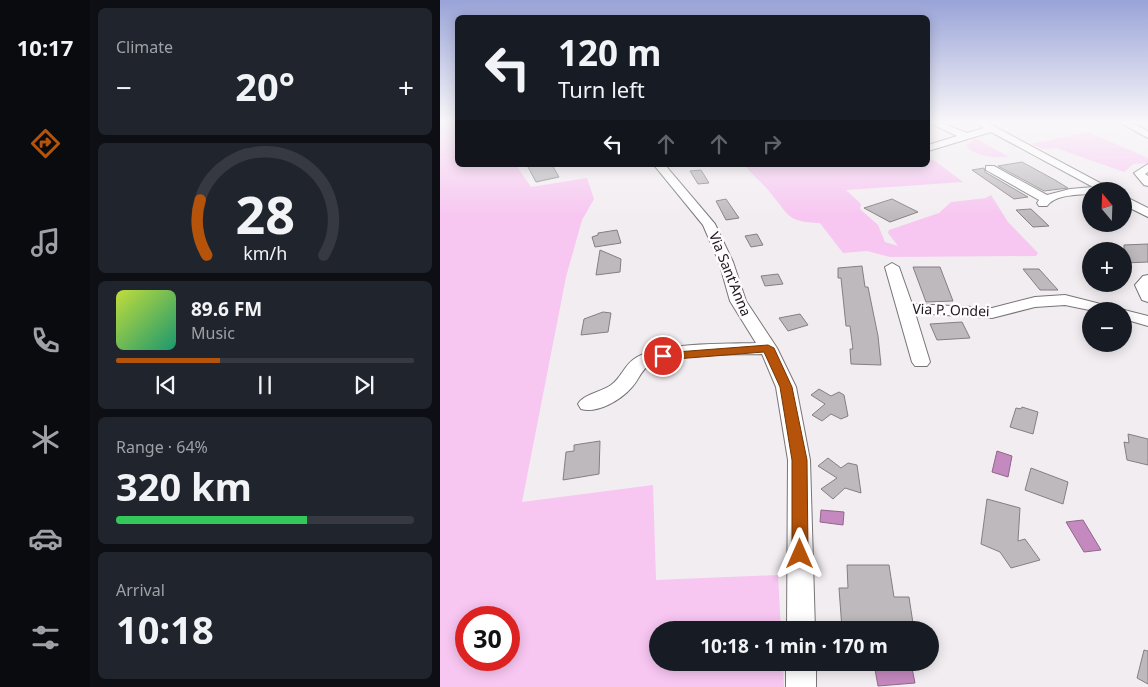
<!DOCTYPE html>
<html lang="en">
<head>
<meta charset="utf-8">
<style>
	body { margin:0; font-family:"Noto Sans",sans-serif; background:#20242c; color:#f1f3f6; height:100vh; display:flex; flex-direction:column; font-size:19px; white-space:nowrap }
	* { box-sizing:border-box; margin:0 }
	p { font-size:16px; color:#9ea1a6 }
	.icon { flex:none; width:28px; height:28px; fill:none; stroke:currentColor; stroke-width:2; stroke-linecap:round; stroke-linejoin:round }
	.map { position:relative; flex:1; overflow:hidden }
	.details { display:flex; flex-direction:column; gap:8px; padding:8px; background:#0d0f14; width:350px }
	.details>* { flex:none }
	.top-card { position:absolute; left:15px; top:15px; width:475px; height:152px; border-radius:8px; box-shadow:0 2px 12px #0003; background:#171b24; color:#f1f3f6; overflow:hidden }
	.needle { width:32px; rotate:341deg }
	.controls { position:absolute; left:642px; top:182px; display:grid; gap:10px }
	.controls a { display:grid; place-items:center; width:50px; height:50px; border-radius:50%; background:#171b24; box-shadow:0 2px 12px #0003; font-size:25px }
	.speed { position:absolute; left:15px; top:606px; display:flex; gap:10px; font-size:25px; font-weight:700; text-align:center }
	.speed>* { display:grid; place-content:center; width:65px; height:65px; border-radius:50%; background:#171b24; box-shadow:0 2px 12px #0003; line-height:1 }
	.speed .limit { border:8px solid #d22; background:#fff; color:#111 }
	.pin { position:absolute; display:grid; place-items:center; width:42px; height:42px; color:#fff; margin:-21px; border:2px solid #fff; border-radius:50%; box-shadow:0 1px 5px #0007 }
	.me { position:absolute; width:55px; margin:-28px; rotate:0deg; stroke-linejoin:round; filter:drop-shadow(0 0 4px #0008) }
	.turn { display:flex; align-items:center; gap:18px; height:105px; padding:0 20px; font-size:22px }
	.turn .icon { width:65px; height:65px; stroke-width:2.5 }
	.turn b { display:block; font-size:35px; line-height:42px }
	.lanes { display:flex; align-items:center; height:48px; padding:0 20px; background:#0003; justify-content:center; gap:25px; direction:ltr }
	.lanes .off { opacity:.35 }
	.big { font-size:38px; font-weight:700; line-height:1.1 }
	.details .card { flex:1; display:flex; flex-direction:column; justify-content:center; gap:8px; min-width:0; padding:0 18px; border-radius:8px; background:#20242c }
	.details .dial { align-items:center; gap:0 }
	.dial svg { height:130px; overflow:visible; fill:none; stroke:#363941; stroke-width:7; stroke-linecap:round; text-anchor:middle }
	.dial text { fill:#f1f3f6; stroke:none }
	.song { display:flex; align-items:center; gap:15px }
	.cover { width:60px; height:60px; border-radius:8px; background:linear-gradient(135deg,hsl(70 70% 55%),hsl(160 70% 35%)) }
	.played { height:5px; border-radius:2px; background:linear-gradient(90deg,#b45309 35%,#363941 35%) }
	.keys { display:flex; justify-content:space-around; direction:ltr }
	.heat { display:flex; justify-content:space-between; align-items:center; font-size:28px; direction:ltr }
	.charge { height:8px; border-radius:4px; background:linear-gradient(90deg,#34c759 64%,#363941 0) }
	.trip { position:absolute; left:209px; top:621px; width:290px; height:50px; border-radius:25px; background:#171b24; box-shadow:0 2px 12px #0003; font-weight:700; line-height:50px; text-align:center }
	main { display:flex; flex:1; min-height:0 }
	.menu { display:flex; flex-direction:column; width:90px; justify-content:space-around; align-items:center; background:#090b0e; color:#9ea1a6 }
	.menu .icon { width:35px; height:35px }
	.menu .selected { color:#b45309 }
	.menu b { font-size:22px; color:#f1f3f6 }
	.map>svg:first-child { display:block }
</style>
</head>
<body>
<main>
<nav class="menu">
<b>10:17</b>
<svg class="icon selected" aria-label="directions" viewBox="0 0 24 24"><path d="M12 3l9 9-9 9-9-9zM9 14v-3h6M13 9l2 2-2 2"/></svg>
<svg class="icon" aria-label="music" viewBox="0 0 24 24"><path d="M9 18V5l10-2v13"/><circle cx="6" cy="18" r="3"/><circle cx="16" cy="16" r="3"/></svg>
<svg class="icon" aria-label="phone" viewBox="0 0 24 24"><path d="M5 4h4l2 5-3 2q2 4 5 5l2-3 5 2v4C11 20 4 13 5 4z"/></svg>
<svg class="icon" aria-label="climate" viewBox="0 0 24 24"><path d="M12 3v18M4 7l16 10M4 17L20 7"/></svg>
<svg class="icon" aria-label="car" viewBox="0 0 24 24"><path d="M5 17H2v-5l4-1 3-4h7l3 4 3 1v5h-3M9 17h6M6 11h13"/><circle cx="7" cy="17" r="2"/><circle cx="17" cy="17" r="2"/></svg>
<svg class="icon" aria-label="filters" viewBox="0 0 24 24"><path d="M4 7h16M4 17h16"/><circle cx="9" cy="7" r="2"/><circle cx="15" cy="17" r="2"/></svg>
</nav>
<section class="details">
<div class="card"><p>Climate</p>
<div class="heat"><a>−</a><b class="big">20°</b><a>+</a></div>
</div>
<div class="card dial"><svg viewBox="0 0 100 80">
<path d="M14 69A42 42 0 1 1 86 69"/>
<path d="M14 69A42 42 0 0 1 10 35" stroke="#b45309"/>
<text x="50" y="56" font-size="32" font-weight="700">28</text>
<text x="50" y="72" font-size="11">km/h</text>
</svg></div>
<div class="card">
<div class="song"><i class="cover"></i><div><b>89.6 FM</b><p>Music</p></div></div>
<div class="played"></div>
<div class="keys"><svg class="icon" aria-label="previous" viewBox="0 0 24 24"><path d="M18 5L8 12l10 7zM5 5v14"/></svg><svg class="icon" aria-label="pause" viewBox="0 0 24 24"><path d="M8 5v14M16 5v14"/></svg><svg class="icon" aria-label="next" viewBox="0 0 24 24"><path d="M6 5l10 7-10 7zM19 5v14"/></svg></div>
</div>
<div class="card"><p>Range · 64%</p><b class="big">320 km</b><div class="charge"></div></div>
<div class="card"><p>Arrival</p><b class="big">10:18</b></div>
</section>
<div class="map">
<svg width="708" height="687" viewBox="0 0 708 687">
	<rect width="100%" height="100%" fill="#f2edf1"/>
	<g fill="#f7c6f1" fill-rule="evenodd">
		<path d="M0,122H17L18,165H76L91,187L147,178L154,199L142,220L126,277L82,502L213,485L216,580L338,575L341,630H218V662L343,663L344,687H0ZM26,618H69V660H26Z"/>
		<path d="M648,132L708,158V163L693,164L684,172L616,148L603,149L591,144Z"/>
		<path d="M535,138L569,157C556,158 535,157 526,146Z"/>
		<path d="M488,158L495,161L523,182L406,190L421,204L420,209L438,225L445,242L458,246L448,233L449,230L499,213L511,202L546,198L551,195L568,222L598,253L596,256L450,257L427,251L403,253L380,223C345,222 349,214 329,191C321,182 312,174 304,165H488Z"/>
	</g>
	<g fill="#c489be" stroke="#91678d">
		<path d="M557,451L572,456L568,477L552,472Z"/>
		<path d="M381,510L404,512L403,525L380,522Z"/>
		<path d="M643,520L661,550L644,552L626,522Z"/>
		<path d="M471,663L475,683L438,686L434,664Z"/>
	</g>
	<g fill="#bdb9bd" stroke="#837f83">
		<path d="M582,162L615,180L628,188L604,191L558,166Z"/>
		<path d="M87,165H112L119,177L96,182Z"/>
		<path d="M544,168L545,172L588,197L574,199L532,170Z"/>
		<path d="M261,170L269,183L258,184L250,171Z"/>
		<path d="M286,199L299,218L286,220L276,201Z"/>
		<path d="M452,199L478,212L450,222L424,208Z"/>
		<path d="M591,209L609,226L593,227L576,210Z"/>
		<path d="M177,230L181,243L155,247L152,237L158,235V233Z"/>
		<path d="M317,234L323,245L311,247L305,236Z"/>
		<path d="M708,244V262L684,263V245Z"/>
		<path d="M160,250L181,259L180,272L156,275Z"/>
		<path d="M422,266L425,287H428L438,336L441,365L411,364L410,349H413L410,326H406L401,278H398V268Z"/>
		<path d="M473,267H500L513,301L486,302Z"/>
		<path d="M583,269H599L618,290H600Z"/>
		<path d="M338,274L343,284L325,286L321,276Z"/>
		<path d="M163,312L171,313L168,332L141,335L144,319Z"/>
		<path d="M360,314L368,325L348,331L339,318Z"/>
		<path d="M522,322L530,338L497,340L490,324Z"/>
		<path d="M379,389L391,396L399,392L404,395L408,416L401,419L391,414L382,421L372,415L385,404L371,395Z"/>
		<path d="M582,407L598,412L593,434L570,427L576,408L581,409Z"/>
		<path d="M688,434L708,439V465L687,460L684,442L689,443Z"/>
		<path d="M160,441L159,474L123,480L126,452L134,451V445Z"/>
		<path d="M388,458L401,468L408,463L417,465L421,493L405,488L393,499L381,489L397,478L378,466Z"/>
		<path d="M591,468L628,482L623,504L585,490Z"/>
		<path d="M547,499L580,508L578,541L585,539L600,560L571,568L560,552L541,544Z"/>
		<path d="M407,565H449L454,597H469L474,630L402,629L399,588H408Z"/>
		<path d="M704,650L708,651V684L697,678Z"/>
	</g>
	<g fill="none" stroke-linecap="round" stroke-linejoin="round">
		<defs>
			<g id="minor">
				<path d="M488,122H499L527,133L544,128L535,122H546L675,191H651V194C638,195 616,194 607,206H599L597,203L599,200L546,170V166H554L607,195L630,189L653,187L551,132L488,151V145L517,136Z"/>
				<path d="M679,122H690L708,131V138Z"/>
				<path d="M708,164V172L705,174L708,176V186L704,185L694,173Z"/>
				<path d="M214,165H225L275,224L293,262L306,301L337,348L356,387L370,460L375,630H347L348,460L336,387L322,354C293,355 236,352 211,364C201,369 199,380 192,387C181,400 157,414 141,409L138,404C144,394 161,392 171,385C181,378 184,366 194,359C218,342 286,344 316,343L290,301L279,262L263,225Z"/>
				<path d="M684,196L708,208V217L684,205Z"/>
				<path d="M452,263L459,267L472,304L552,308L595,297L625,295L708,316V326L684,319V311H654L625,305L595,307L552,318L475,313L490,362L487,366H475L472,362L445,267Z"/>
				<path d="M708,275V302L702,300L695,285L703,276Z"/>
				<rect x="346" y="662" width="30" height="25"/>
			</g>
		</defs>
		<use href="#minor" stroke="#787477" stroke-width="2"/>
		<use href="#minor" fill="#fff" fill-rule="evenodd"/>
	</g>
	<linearGradient id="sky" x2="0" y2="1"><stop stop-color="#99a3d7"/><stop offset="0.56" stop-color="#f9f7f9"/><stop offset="1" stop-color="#f9f7f9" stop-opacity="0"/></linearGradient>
	<rect width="708" height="218" fill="url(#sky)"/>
	<path fill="#b45309" stroke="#753606" d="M328,345L334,348L352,387L367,460L368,554L366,560L360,562L354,560L352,554V460L340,387L324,352L223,360L217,356L223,353Z"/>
	<g text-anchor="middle" stroke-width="5" stroke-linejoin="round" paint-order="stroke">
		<g font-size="14" fill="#1b191b" stroke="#fffbfe">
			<text transform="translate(290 274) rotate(68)" y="5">Via Sant'Anna</text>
			<text transform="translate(511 310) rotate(2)" y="5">Via P. Ondei</text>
		</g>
	</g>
</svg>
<div class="controls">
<a><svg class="needle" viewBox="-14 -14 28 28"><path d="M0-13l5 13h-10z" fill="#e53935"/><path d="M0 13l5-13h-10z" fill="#9ea1a6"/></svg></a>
<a>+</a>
<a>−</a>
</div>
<div class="speed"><div class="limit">30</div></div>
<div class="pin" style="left:223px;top:356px;background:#d93025"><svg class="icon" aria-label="arrive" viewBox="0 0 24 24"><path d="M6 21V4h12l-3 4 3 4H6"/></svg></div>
<svg class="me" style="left:360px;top:554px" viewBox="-20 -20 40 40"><path d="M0-17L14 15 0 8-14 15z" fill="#b45309" stroke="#fff" stroke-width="4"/></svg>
<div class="trip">10:18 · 1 min · 170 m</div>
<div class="top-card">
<div class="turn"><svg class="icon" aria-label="left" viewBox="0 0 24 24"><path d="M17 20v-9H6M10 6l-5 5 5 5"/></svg><div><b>120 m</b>Turn left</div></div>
<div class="lanes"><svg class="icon" aria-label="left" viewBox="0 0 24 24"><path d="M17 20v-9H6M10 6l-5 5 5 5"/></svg><svg class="icon off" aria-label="ahead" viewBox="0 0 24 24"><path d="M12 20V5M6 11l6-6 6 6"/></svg><svg class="icon off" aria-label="ahead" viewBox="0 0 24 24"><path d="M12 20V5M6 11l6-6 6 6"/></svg><svg class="icon off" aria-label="right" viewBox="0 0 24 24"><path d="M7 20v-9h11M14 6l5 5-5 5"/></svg></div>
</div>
</div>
</main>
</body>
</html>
